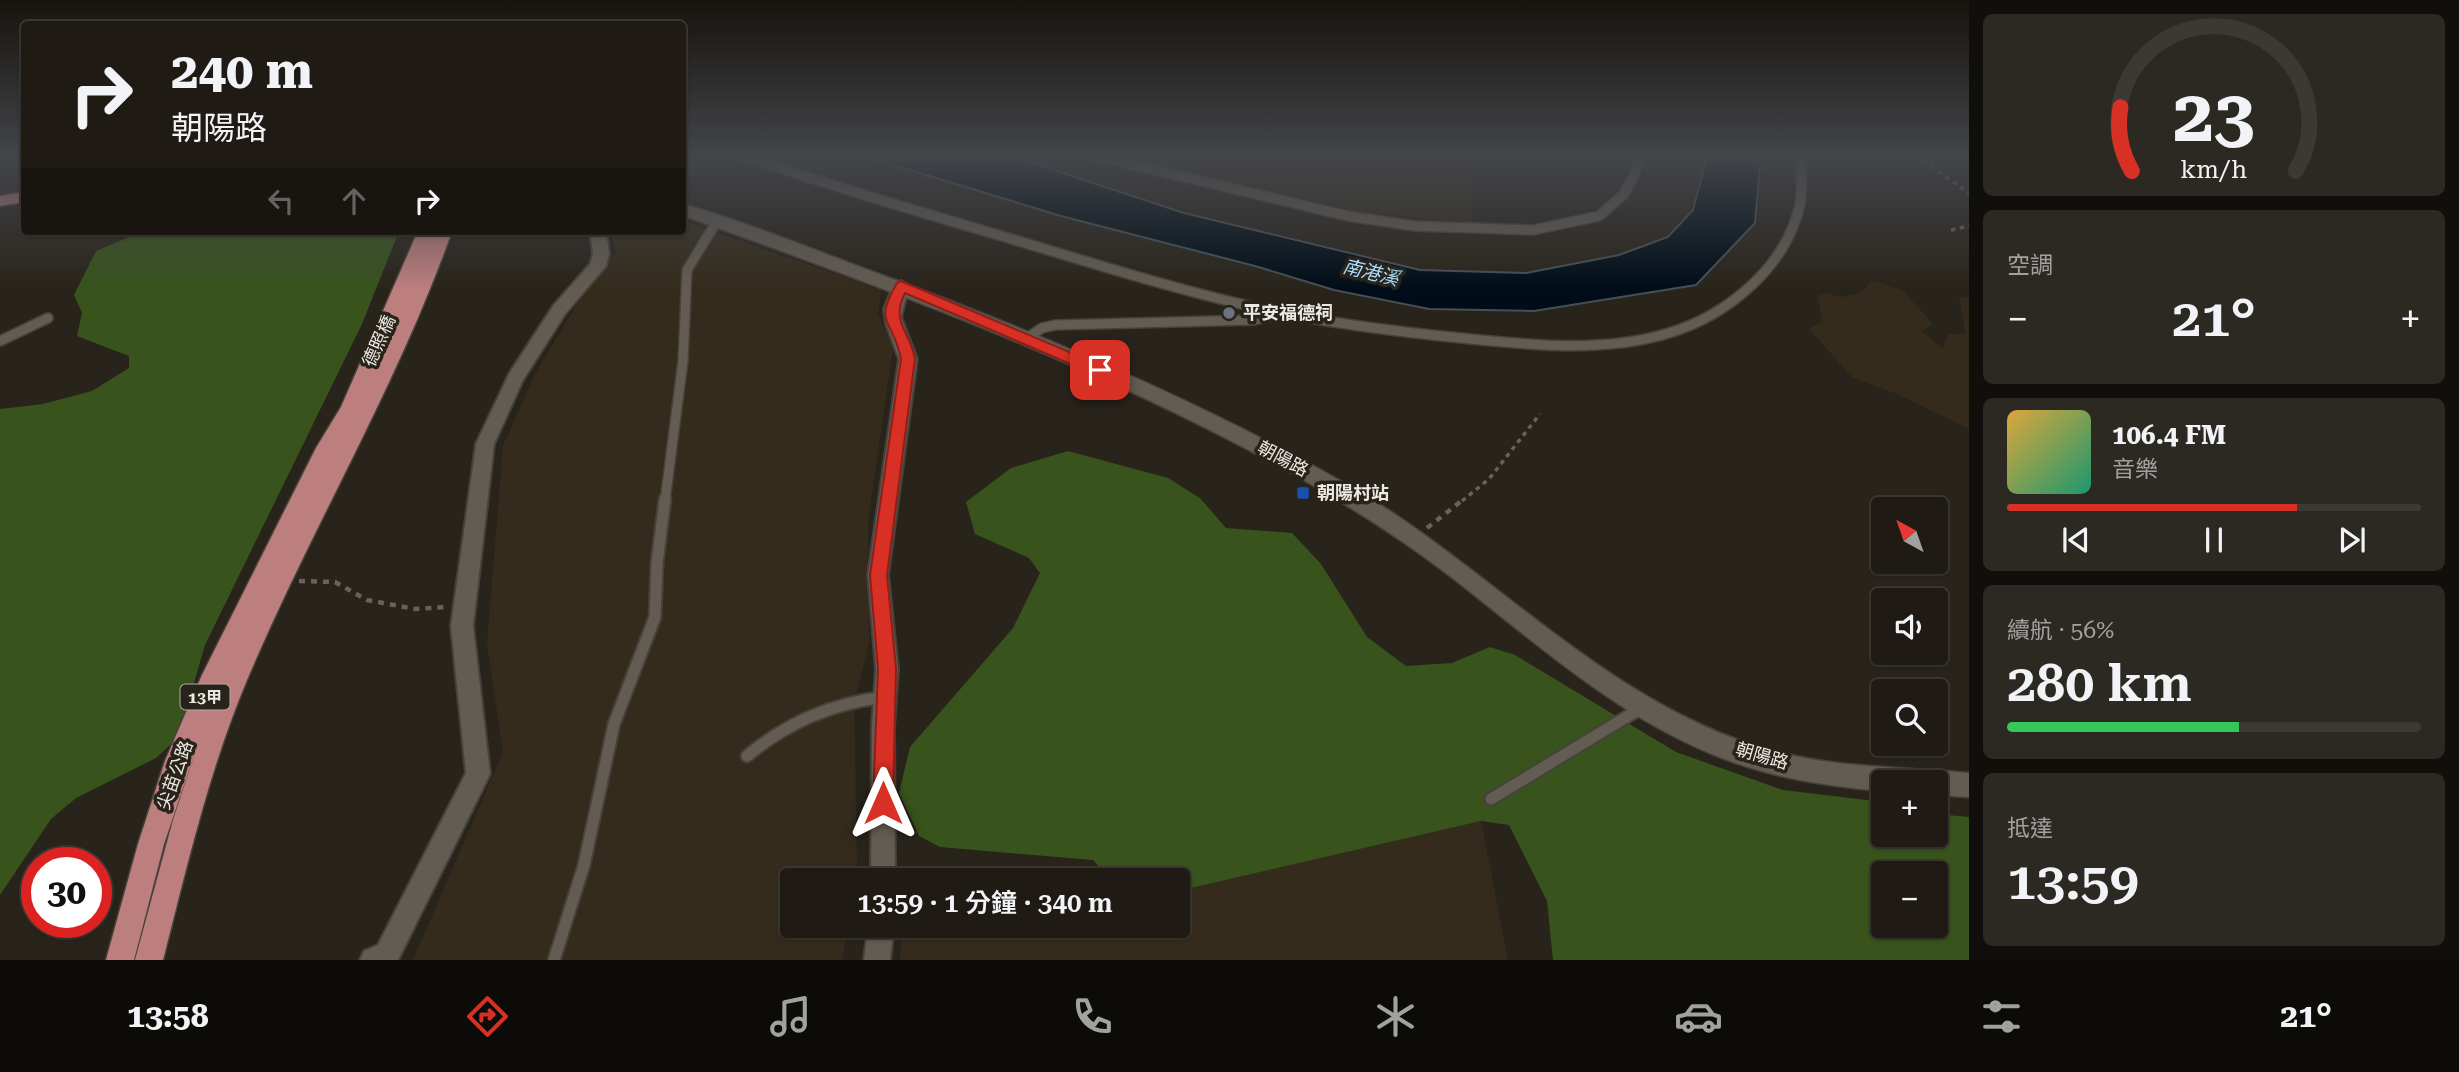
<!DOCTYPE html>
<html lang="zh-TW">
<head>
<meta charset="utf-8">
<style>
	body { margin:0; font-family:"Roboto Serif","Noto Sans TC",serif; background:#2c2822; color:#f1f3f6; height:100vh; display:flex; flex-direction:column; font-size:26px; white-space:nowrap }
	* { box-sizing:border-box; margin:0 }
	p { font-size:23px; color:#a1a1a0 }
	.icon { flex:none; width:38px; height:38px; fill:none; stroke:currentColor; stroke-width:2; stroke-linecap:round; stroke-linejoin:round }
	.map { position:relative; flex:1; overflow:hidden }
	.side { display:flex; flex-direction:column; gap:14px; padding:14px; background:#110f0b; width:490px }
	.side>* { flex:none }
	.top-card { position:absolute; left:21px; top:21px; width:665px; height:214px; border-radius:7px; box-shadow:0 2px 5px #0004,0 0 0 2px #3c3934; background:#1f1b14; color:#f1f3f6; overflow:hidden }
	.needle { width:46px; rotate:320deg }
	.fabs { position:absolute; left:1871px; top:497px; display:grid; gap:14px }
	.fabs a { display:grid; place-items:center; width:77px; height:77px; border-radius:7px; background:#1f1b14; box-shadow:0 2px 5px #0004,0 0 0 2px #3c3934; font-size:35px }
	.speed { position:absolute; left:21px; top:847px; display:flex; gap:14px; font-size:35px; font-weight:700; text-align:center }
	.speed>* { display:grid; place-content:center; width:91px; height:91px; border-radius:50%; background:#1f1b14; box-shadow:0 2px 5px #0004,0 0 0 2px #3c3934; line-height:1 }
	.speed .limit { border:10px solid #d22; background:#fff; color:#111 }
	.pin { position:absolute; display:grid; place-items:center; width:60px; height:60px; color:#fff; margin:-30px; border-radius:14px; box-shadow:0 4px 10px #0006 }
	.me { position:absolute; width:77px; margin:-38px; rotate:0deg; stroke-linejoin:round; filter:drop-shadow(0 0 5px #0008) }
	.turn { display:flex; align-items:center; gap:24px; height:147px; padding:0 35px; font-size:32px }
	.turn .icon { width:91px; height:91px; stroke-width:2.5 }
	.turn b { display:block; font-size:49px; line-height:60px }
	.lanes { display:flex; align-items:center; height:66px; padding:0 35px; background:#0003; justify-content:center; gap:35px; direction:ltr }
	.lanes .off { opacity:.35 }
	.big { font-size:52px; font-weight:600; line-height:1.1 }
	.side .widget { flex:1; display:flex; flex-direction:column; justify-content:center; gap:10px; min-width:0; padding:0 24px; border-radius:10px; background:#2c2822 }
	.side .dial { align-items:center; gap:0 }
	.dial svg { height:182px; overflow:visible; fill:none; stroke:#3c3934; stroke-width:7; stroke-linecap:round; text-anchor:middle }
	.dial text { fill:#f1f3f6; stroke:none }
	.song { display:flex; align-items:center; gap:21px }
	.cover { width:84px; height:84px; border-radius:10px; background:linear-gradient(135deg,hsl(40 70% 55%),hsl(160 70% 35%)) }
	.played { height:7px; border-radius:4px; background:linear-gradient(90deg,#d93025 70%,#3c3934 70%) }
	.keys { display:flex; justify-content:space-around; direction:ltr }
	.heat { display:flex; justify-content:space-between; align-items:center; font-size:38px; direction:ltr }
	.charge { height:10px; border-radius:5px; background:linear-gradient(90deg,#34c759 56%,#3c3934 0) }
	.trip { position:absolute; left:780px; top:868px; width:410px; height:70px; border-radius:7px; background:#1f1b14; box-shadow:0 2px 5px #0004,0 0 0 2px #3c3934; font-weight:600; line-height:70px; text-align:center }
	.menu { display:flex; height:112px; justify-content:space-around; align-items:center; background:#0c0b08; color:#a1a1a0 }
	.menu .icon { width:49px; height:49px }
	.menu .selected { color:#d93025 }
	.menu b { font-size:32px; color:#f1f3f6 }
	main { display:flex; flex:1; min-height:0 }
	.map>svg:first-child { display:block }
</style>
</head>
<body>
<main>
<div class="map">
<svg width="1969" height="960" viewBox="0 0 1969 960">
	<rect width="100%" height="100%" fill="#29241b"/>
	<g fill="#342b1c">
		<path d="M1210,156H1475L1472,223L1354,211L1205,176Z"/>
		<path d="M683,221L881,290L878,314L893,348L868,521L869,643L854,703L857,864L855,880H793V926H848L842,960H413L503,752L487,644L503,446L533,378L575,307L616,252L610,231H682Z"/>
		<path d="M1872,281L1902,290L1933,324L1922,331L1943,349L1948,334H1966L1959,298L1969,297V429L1895,393L1853,378L1809,329L1823,321L1817,297L1826,293L1842,297L1860,293Z"/>
		<path d="M1481,821L1508,960H900L903,926H919L932,935L987,926H1178V891Z"/>
	</g>
	<g fill="#38531c" fill-rule="evenodd">
		<path d="M143,231H399L362,324L205,645L178,738L156,758L76,798L51,819L0,895V409L43,404L92,391L129,368V356L77,336L82,313L74,295L96,251Z"/>
		<path d="M1068,451L1168,478L1200,498L1226,528L1292,533L1321,564L1367,637L1406,666L1452,663L1490,647L1515,655L1676,752L1783,790L1883,802V835H1936V814L1969,817V960H1553L1547,901L1509,825L1481,821L1178,891V880H1111L1093,860L940,847L919,836L899,793L910,747L1013,628L1040,573L1029,558L975,534L966,502L1011,468ZM1883,873H1936V926H1883Z"/>
	</g>
	<path fill="#000d18" stroke="#474f55" stroke-width="2" d="M864,156H1011L1184,213L1420,270L1526,273L1619,255L1668,237L1693,210L1707,156H1761L1755,223L1696,285L1534,311L1429,309L1334,290L1255,266L1061,216Z"/>
	<g fill="none" stroke-linecap="round" stroke-linejoin="round">
		<defs>
			<g id="lane-far1">
				<path d="M744,156C827,185 911,209 995,234C1079,259 1163,286 1249,306C1318,322 1390,331 1461,338C1529,345 1604,353 1669,333C1728,315 1787,266 1800,204C1803,188 1801,172 1801,156"/>
				<path d="M1096,156L1348,216L1415,226L1533,230L1599,216L1624,194L1635,173L1638,156"/>
				<path d="M1027,338L1042,328L1055,325L1253,320L1282,314"/>
				<path d="M0,341L48,318"/>
				<path d="M665,501L683,361L687,270L717,221"/>
			</g>
			<g id="lane">
				<path d="M747,756C788,722 831,704 884,697"/>
				<path d="M1491,799L1643,707"/>
				<path d="M554,960L584,865L614,724L655,617L657,563L665,499"/>
			</g>
			<g id="street">
				<path d="M590,231H606L609,254L606,266L565,314L523,380L494,444L473,626L490,774L398,960H360L364,951L378,945L466,773L451,626L476,444L509,374L553,306L590,264L593,254Z"/>
				<path d="M901,281L909,286L901,317L917,359L888,575L898,669L894,726L895,880H871L872,726L876,669L868,575L899,359L886,324L884,309L893,286Z"/>
				<path d="M868,926H894L890,960H864Z"/>
			</g>
			<path id="secondary" d="M682,204C746,222 809,248 871,271C1035,331 1196,399 1348,485C1491,567 1607,705 1770,750C1834,768 1903,767 1969,773V797L1936,795V782H1883V791C1824,786 1767,777 1712,754C1613,713 1534,641 1450,576C1398,536 1343,502 1286,470C1094,364 888,289 682,215Z"/>
			<g id="primary">
				<path d="M24,192V202L0,206V196Z"/>
				<path d="M418,231H452C397,387 311,528 247,680C209,770 187,866 163,960H135L173,820L198,744L164,844L134,960H106L138,844L165,761L202,675L316,448L341,407Z"/>
			</g>
		</defs>
		<use href="#lane-far1" stroke="#46423b" stroke-width="12"/>
		<use href="#lane" stroke="#46423b" stroke-width="15"/>
		<use href="#street" stroke="#46423b" stroke-width="4"/>
		<use href="#secondary" stroke="#46423b" stroke-width="3"/>
		<use href="#primary" stroke="#46423b" stroke-width="3"/>
		<g stroke="#67625a" stroke-width="3.5" stroke-dasharray="4.5 4.5" stroke-linecap="butt">
			<path d="M1916,156L1969,193"/>
			<path d="M1951,230L1969,226"/>
			<path d="M1462,501L1489,479L1540,414"/>
		</g>
		<g stroke="#67625a" stroke-width="4.5" stroke-dasharray="6 6" stroke-linecap="butt">
			<path d="M1427,528L1464,499"/>
			<path d="M299,581L335,582L367,600L415,609L447,607"/>
		</g>
		<use href="#lane-far1" stroke="#635c52" stroke-width="9"/>
		<use href="#lane" stroke="#635c52" stroke-width="11"/>
		<use href="#street" fill="#635c52" fill-rule="evenodd"/>
		<use href="#secondary" fill="#635c52" fill-rule="evenodd"/>
		<use href="#primary" fill="#bd7e7e" fill-rule="evenodd"/>
	</g>
	<linearGradient id="sky" x2="0" y2="1"><stop stop-color="#17140f"/><stop offset="0.54" stop-color="#43454a"/><stop offset="1" stop-color="#43454a" stop-opacity="0"/></linearGradient>
	<rect width="1969" height="290" fill="url(#sky)"/>
	<path fill="#d93025" stroke="#8d1f18" stroke-width="2" d="M901,281L1105,367L1107,370L1105,374H1094L905,293C890,323 910,330 915,359L887,575L896,669L893,803L890,810L883,813L876,810L873,803L878,669L870,575L901,359C894,320 872,325 897,283Z"/>
	<circle fill="#6b7280" stroke="#29241b" stroke-width="2.5" cx="1229" cy="313" r="7"/>
	<rect fill="#1a4fb4" stroke="#29241b" stroke-width="2.5" x="1296" y="486" width="14" height="14" rx="3.5"/>
	<g text-anchor="middle" stroke-width="7" stroke-linejoin="round" paint-order="stroke">
		<rect fill="#29241b" stroke="#b2ada6" stroke-width="2" x="180.5" y="684.5" width="49" height="25" rx="5"/>
		<g font-size="16" font-weight="bold" fill="#ece8e2">
			<text x="205" y="703">13甲</text>
		</g>
		<g font-size="18" font-weight="bold" fill="#ece8e2" stroke="#29241b" text-anchor="start">
			<text x="1243" y="319">平安福德祠</text>
			<text x="1317" y="499">朝陽村站</text>
		</g>
		<g font-size="18" fill="#ece8e2" stroke="#29241b">
			<text transform="translate(379 341) rotate(-66)" y="6">德照橋</text>
			<text transform="translate(1283 459) rotate(28)" y="6">朝陽路</text>
			<text transform="translate(1762 756) rotate(16)" y="6">朝陽路</text>
			<text transform="translate(175 775) rotate(-70)" y="6">尖苗公路</text>
		</g>
		<g font-size="19" font-style="italic" fill="#a8dbfd" stroke="#29241b">
			<text transform="translate(1371 272) rotate(14)" y="7">南港溪</text>
		</g>
	</g>
</svg>
<div class="fabs">
<a><svg class="needle" viewBox="-14 -14 28 28"><path d="M0-13l5 13h-10z" fill="#e53935"/><path d="M0 13l5-13h-10z" fill="#a1a1a0"/></svg></a>
<a><svg class="icon" aria-label="sound" viewBox="0 0 24 24"><path d="M4 9h4l5-4v14l-5-4H4zM17 9q2 3 0 6"/></svg></a>
<a><svg class="icon" aria-label="search" viewBox="0 0 24 24"><circle cx="10" cy="10" r="6"/><path d="M15 15l6 6"/></svg></a>
<a>+</a>
<a>−</a>
</div>
<div class="speed"><div class="limit">30</div></div>
<div class="pin" style="left:1100px;top:370px;background:#d93025"><svg class="icon" aria-label="arrive" viewBox="0 0 24 24"><path d="M6 21V4h12l-3 4 3 4H6"/></svg></div>
<svg class="me" style="left:883px;top:803px" viewBox="-20 -20 40 40"><path d="M0-17L14 15 0 8-14 15z" fill="#d93025" stroke="#fff" stroke-width="4"/></svg>
<div class="trip">13:59 · 1 分鐘 · 340 m</div>
<div class="top-card">
<div class="turn"><svg class="icon" aria-label="right" viewBox="0 0 24 24"><path d="M7 20v-9h11M14 6l5 5-5 5"/></svg><div><b>240 m</b>朝陽路</div></div>
<div class="lanes"><svg class="icon off" aria-label="left" viewBox="0 0 24 24"><path d="M17 20v-9H6M10 6l-5 5 5 5"/></svg><svg class="icon off" aria-label="ahead" viewBox="0 0 24 24"><path d="M12 20V5M6 11l6-6 6 6"/></svg><svg class="icon" aria-label="right" viewBox="0 0 24 24"><path d="M7 20v-9h11M14 6l5 5-5 5"/></svg></div>
</div>
</div>
<section class="side">
<div class="widget dial"><svg viewBox="0 0 100 80">
<path d="M14 69A42 42 0 1 1 86 69"/>
<path d="M14 69A42 42 0 0 1 9 41" stroke="#d93025"/>
<text x="50" y="56" font-size="32" font-weight="700">23</text>
<text x="50" y="72" font-size="11">km/h</text>
</svg></div>
<div class="widget"><p>空調</p>
<div class="heat"><a>−</a><b class="big">21°</b><a>+</a></div>
</div>
<div class="widget">
<div class="song"><i class="cover"></i><div><b>106.4 FM</b><p>音樂</p></div></div>
<div class="played"></div>
<div class="keys"><svg class="icon" aria-label="previous" viewBox="0 0 24 24"><path d="M18 5L8 12l10 7zM5 5v14"/></svg><svg class="icon" aria-label="pause" viewBox="0 0 24 24"><path d="M8 5v14M16 5v14"/></svg><svg class="icon" aria-label="next" viewBox="0 0 24 24"><path d="M6 5l10 7-10 7zM19 5v14"/></svg></div>
</div>
<div class="widget"><p>續航 · 56%</p><b class="big">280 km</b><div class="charge"></div></div>
<div class="widget"><p>抵達</p><b class="big">13:59</b></div>
</section>
</main>
<nav class="menu">
<b>13:58</b>
<svg class="icon selected" aria-label="directions" viewBox="0 0 24 24"><path d="M12 3l9 9-9 9-9-9zM9 14v-3h6M13 9l2 2-2 2"/></svg>
<svg class="icon" aria-label="music" viewBox="0 0 24 24"><path d="M9 18V5l10-2v13"/><circle cx="6" cy="18" r="3"/><circle cx="16" cy="16" r="3"/></svg>
<svg class="icon" aria-label="phone" viewBox="0 0 24 24"><path d="M5 4h4l2 5-3 2q2 4 5 5l2-3 5 2v4C11 20 4 13 5 4z"/></svg>
<svg class="icon" aria-label="climate" viewBox="0 0 24 24"><path d="M12 3v18M4 7l16 10M4 17L20 7"/></svg>
<svg class="icon" aria-label="car" viewBox="0 0 24 24"><path d="M5 17H2v-5l4-1 3-4h7l3 4 3 1v5h-3M9 17h6M6 11h13"/><circle cx="7" cy="17" r="2"/><circle cx="17" cy="17" r="2"/></svg>
<svg class="icon" aria-label="filters" viewBox="0 0 24 24"><path d="M4 7h16M4 17h16"/><circle cx="9" cy="7" r="2"/><circle cx="15" cy="17" r="2"/></svg>
<b>21°</b>
</nav>
</body>
</html>
